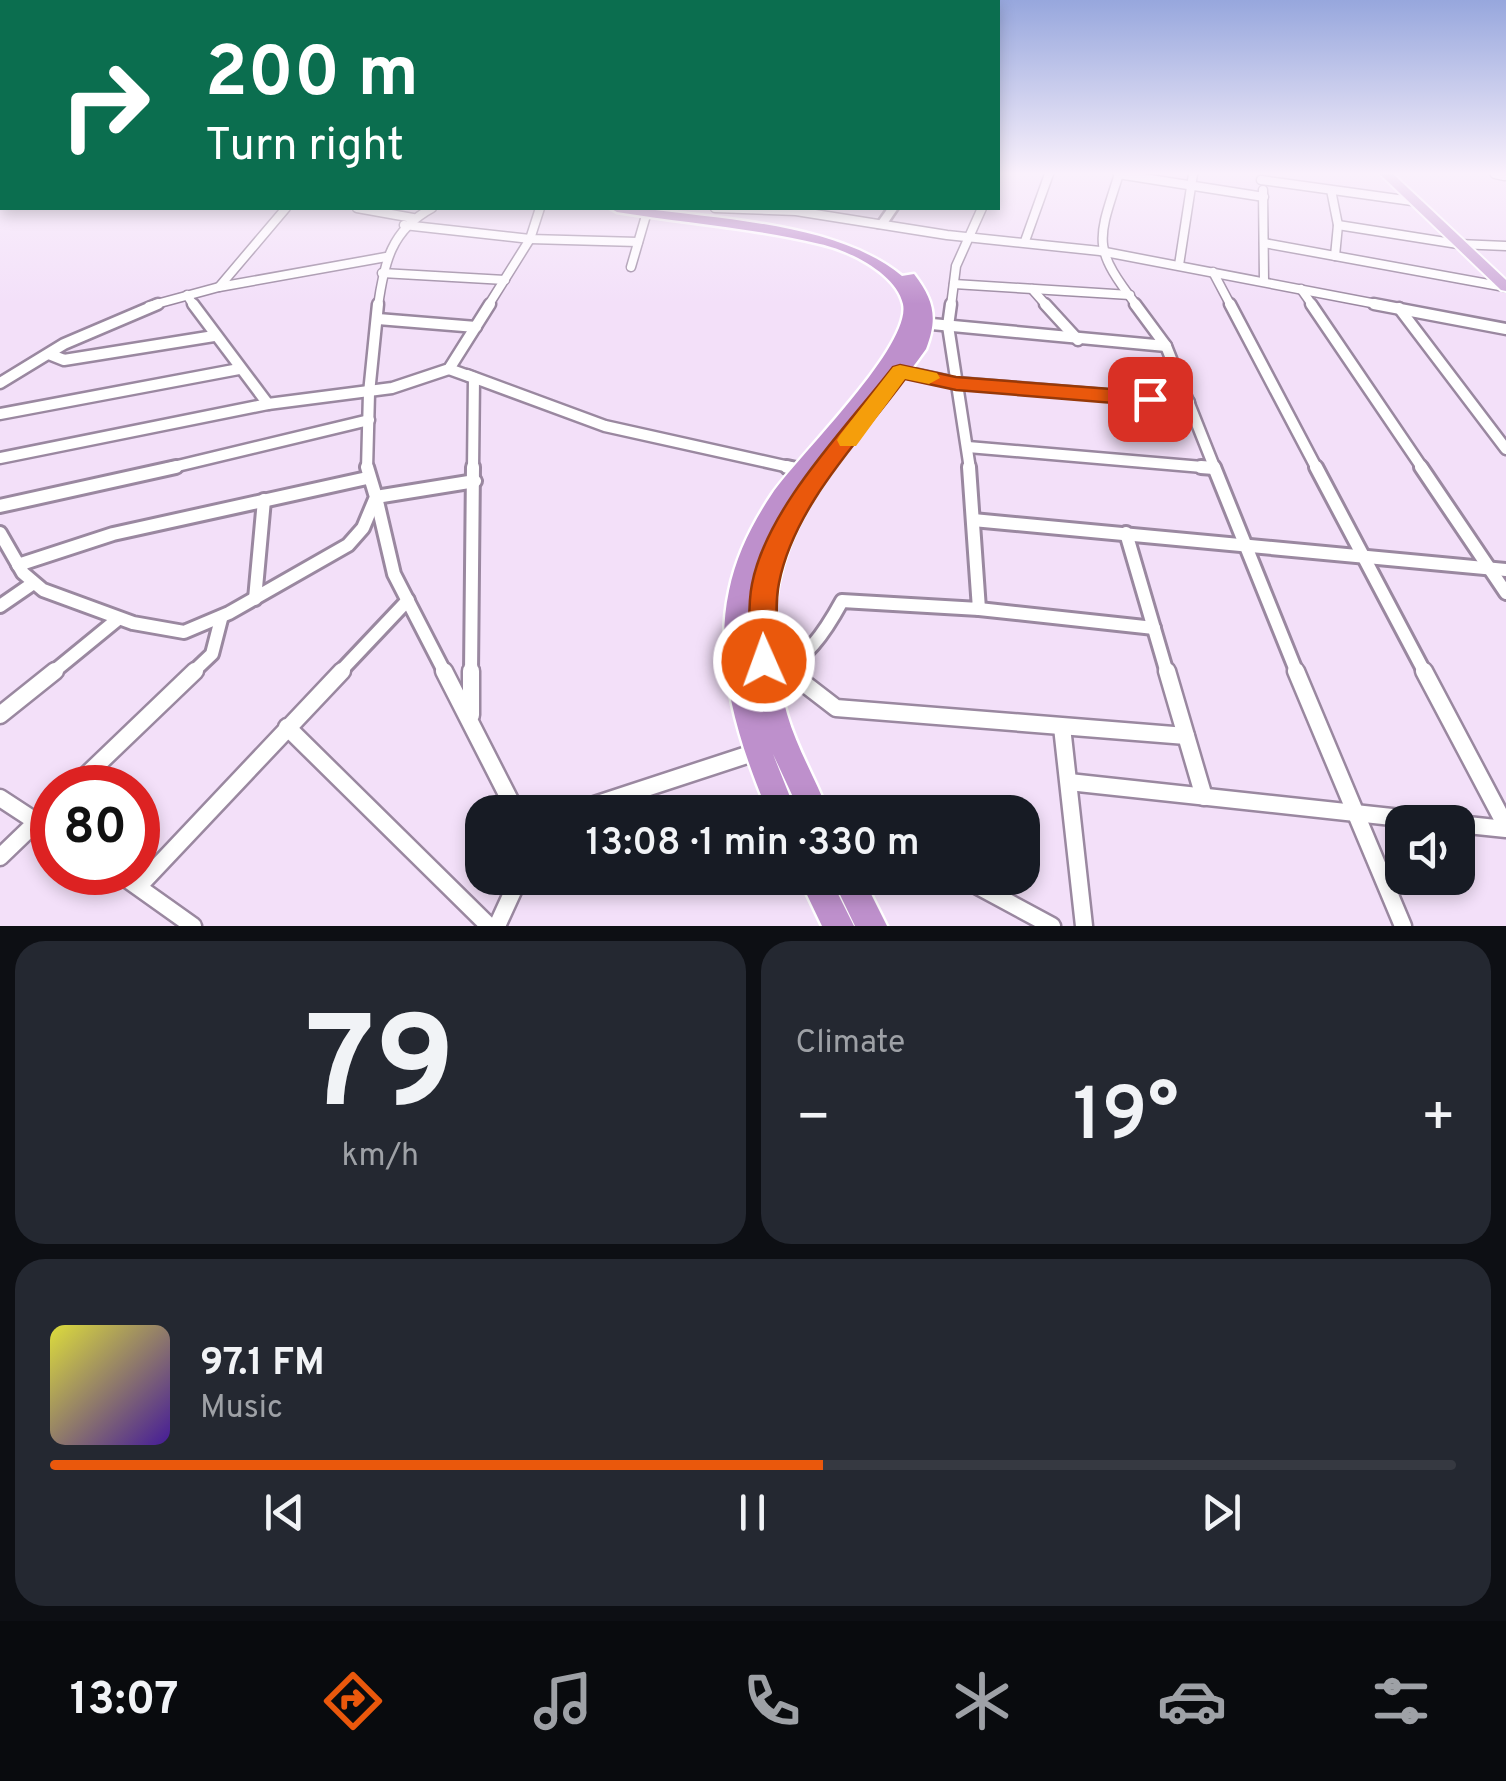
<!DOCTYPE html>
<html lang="en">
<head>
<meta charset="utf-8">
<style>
	body { margin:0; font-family:Overpass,sans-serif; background:#242831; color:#f1f3f6; height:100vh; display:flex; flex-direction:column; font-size:38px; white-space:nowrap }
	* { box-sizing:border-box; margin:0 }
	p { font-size:32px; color:#9ea1a6 }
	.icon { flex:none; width:55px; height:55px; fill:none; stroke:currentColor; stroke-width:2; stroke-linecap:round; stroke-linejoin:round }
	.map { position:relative; height:926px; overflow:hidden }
	.side { display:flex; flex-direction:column; gap:15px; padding:15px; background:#0d0f14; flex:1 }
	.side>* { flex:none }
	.top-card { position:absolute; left:0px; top:0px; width:1000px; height:210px; box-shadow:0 5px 15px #0003; background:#0b6e4f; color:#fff; overflow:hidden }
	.fabs { position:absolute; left:1385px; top:805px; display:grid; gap:20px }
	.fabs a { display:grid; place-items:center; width:90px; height:90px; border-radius:20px; background:#171b24; box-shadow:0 5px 15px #0003; font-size:50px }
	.speed { position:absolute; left:30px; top:765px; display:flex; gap:20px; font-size:50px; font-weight:700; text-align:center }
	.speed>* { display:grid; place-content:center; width:130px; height:130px; border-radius:50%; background:#171b24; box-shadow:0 5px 15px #0003; line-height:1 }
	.speed .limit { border:15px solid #d22; background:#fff; color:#111 }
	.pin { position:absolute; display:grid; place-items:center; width:85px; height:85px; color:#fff; margin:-42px; border-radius:20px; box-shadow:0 5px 15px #0006 }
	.me { position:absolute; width:110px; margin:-55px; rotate:358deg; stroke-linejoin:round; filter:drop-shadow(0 0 8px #0008) }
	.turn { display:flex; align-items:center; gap:35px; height:210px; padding:0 40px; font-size:45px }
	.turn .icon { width:130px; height:130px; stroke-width:2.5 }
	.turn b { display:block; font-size:70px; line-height:85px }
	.big { font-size:75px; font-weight:600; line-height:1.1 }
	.side .widget { flex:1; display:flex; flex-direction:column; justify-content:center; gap:15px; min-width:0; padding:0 35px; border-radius:30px; background:#242831 }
	.side .dial { align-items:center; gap:0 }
	.dial b { font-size:130px; line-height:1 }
	.song { display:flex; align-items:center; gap:30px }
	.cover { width:120px; height:120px; border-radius:15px; background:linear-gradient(135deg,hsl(60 70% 55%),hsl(260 70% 35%)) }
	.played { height:10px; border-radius:5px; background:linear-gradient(90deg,#ea580c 55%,#363941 55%) }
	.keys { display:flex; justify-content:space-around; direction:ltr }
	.heat { display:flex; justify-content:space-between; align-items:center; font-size:55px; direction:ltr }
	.side .tiles { flex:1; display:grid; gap:15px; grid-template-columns:1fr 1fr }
	.widget:last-child { grid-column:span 2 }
	.trip { position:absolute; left:465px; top:795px; width:575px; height:100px; border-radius:30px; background:#171b24; box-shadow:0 5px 15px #0003; font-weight:600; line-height:100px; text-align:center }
	.dock { display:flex; height:160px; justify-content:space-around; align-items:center; background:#090b0e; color:#9ea1a6 }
	.dock .icon { width:70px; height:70px }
	.dock .active { color:#ea580c }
	.dock b { font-size:45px; color:#f1f3f6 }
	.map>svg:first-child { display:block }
</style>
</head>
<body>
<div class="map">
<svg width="1506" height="926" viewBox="0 0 1506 926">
	<rect width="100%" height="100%" fill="#f3e0f9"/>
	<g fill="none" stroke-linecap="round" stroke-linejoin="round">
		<defs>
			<g id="minor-far3">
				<path d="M1118,174L1264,197"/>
				<path d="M1119,174C1097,242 1092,247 1137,306"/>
				<path d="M1495,174L1504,176"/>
				<path d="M1261,180L1412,201"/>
				<path d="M1263,190L1264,281"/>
				<path d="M1331,190L1338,225L1335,256"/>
				<path d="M357,208L413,218"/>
				<path d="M715,208L796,211L947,235L1100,251L1387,306"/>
				<path d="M404,225L530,239L638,242"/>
				<path d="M1338,225L1458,244L1506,246"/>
				<path d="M1025,241L1049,174"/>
				<path d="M1264,243L1505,287"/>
				<path d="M1179,265L1193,174"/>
				<path d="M631,267L647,212"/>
				<path d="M1213,272L1231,306"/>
				<path d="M382,273L505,280"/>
				<path d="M954,284L1130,295"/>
				<path d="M219,287L386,257"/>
				<path d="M1032,289L1047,306"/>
				<path d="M1301,289L1313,306"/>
				<path d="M187,295L194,306"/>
				<path d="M149,306L219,287L286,208"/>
				<path d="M378,306C384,263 391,230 432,208"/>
				<path d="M488,306L530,239L540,208"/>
				<path d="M951,306L956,266L982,208"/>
			</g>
			<g id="minor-far2">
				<path d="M193,304L268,404"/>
				<path d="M951,304L948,326L970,469"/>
				<path d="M1045,304L1078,340"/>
				<path d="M1135,304L1166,346L1215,469"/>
				<path d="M1230,304L1317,469"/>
				<path d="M1311,304L1423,469"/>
				<path d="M1374,304L1506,329"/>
				<path d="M1399,308L1506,449"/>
				<path d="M378,319L476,327"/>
				<path d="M921,323L1166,346"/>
				<path d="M49,354L64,360L214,336"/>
				<path d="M449,369L474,378L473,469"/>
				<path d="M900,371L956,383L1189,402"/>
				<path d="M467,375L605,426L798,469"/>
				<path d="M0,383L64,344L158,304"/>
				<path d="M0,414L239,369"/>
				<path d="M968,447L1214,468"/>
				<path d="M0,458L268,404L392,388L449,369L490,304"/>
				<path d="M165,469L369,420"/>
				<path d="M367,469L369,393L378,304"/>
			</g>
			<g id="minor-far1">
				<path d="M787,467L801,470"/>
				<path d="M1201,467L1214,468"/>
				<path d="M1214,467L1297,673"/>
				<path d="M1316,467L1425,673"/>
				<path d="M1421,467L1506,593"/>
				<path d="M0,506L176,467"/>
				<path d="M973,520L1506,570"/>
				<path d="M0,533L23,573L43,590L133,623L184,632L229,613L348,545L363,528L376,497L367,467"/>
				<path d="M1126,533L1167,673"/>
				<path d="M18,565L113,534L367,478"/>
				<path d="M255,599L264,500"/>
				<path d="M0,606L32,584"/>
				<path d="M979,609L1154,628"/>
				<path d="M787,670L791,673"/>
				<path d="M52,673L118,619"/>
				<path d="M192,673L212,654L221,619"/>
				<path d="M339,673L408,600"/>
				<path d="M445,673L394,574L376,497L475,481"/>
				<path d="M471,673L473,467"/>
				<path d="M771,673C806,662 825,632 842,601L979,609L969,467"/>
			</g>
			<g id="minor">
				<path d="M444,671L516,812"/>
				<path d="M788,671L836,708L1186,736"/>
				<path d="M1167,671L1204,797"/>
				<path d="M1296,671L1403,926"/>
				<path d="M1424,671L1506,826"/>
				<path d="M768,674L779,671"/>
				<path d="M0,715L55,671"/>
				<path d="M471,715V671"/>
				<path d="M287,727L489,926"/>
				<path d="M1062,727L1084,926"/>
				<path d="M1069,782L1438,822"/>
				<path d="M73,788L195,671"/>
				<path d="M0,798L52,832"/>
				<path d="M573,812L759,751"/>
				<path d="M1458,824L1506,829"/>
				<path d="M0,857L52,807"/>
				<path d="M117,872L193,926"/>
				<path d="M963,878L1052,926"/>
				<path d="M139,886L342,671"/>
				<path d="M497,926L519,878"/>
			</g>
			<path id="secondary" d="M888,208H898L885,227H877L876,225Z"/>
			<path id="primary" d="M1380,174H1393L1506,280V291L1501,290Z"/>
			<g id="trunk">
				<path d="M610,208H641C722,220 838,223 902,276L914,274C934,300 938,318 926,349C835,476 739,541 787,714C797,749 816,779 828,812H800L773,754L796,812H768C740,746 713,664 729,591C736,556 752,524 772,494C799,455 912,346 903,304C896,273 848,250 820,244C754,228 684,223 617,212ZM810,473C782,511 759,553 751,600C757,552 781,511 810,473Z"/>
				<path d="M799,878H830L854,926H822Z"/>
				<path d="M832,878H863L887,926H855Z"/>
			</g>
		</defs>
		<use href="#minor-far3" stroke="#9a88a0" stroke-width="11"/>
		<use href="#minor-far2" stroke="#9a88a0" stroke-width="15"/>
		<use href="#minor-far1" stroke="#9a88a0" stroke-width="18"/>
		<use href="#minor" stroke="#9a88a0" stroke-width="21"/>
		<use href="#secondary" stroke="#9a88a0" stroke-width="5"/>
		<use href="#primary" stroke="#fff" stroke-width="4"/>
		<use href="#trunk" stroke="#fff" stroke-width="5"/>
		<use href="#minor-far3" stroke="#fff" stroke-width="8"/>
		<use href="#minor-far2" stroke="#fff" stroke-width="10"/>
		<use href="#minor-far1" stroke="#fff" stroke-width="12"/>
		<use href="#minor" stroke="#fff" stroke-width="16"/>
		<use href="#secondary" fill="#fff" fill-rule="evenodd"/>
		<use href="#primary" fill="#ceacd9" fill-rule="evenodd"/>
		<use href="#trunk" fill="#be90cc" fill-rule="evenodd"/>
	</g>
	<linearGradient id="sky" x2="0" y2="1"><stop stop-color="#97a7dd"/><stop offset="0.57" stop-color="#faf1fc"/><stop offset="1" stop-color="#faf1fc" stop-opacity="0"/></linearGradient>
	<rect width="1506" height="304" fill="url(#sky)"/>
	<path fill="#ea580c" stroke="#983908" stroke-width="2.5" d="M900,365L956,377L1150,392L1160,399L1150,406L956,390L905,379C860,440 794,506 779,583C774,607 778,637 778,661L774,670L764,674L754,670L750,661C750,637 747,608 752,584C767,507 846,428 893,367Z"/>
	<path fill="#f59e0b" d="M900,365L937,373L940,378L929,384L905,379L856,446H840L837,440L840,435L893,367Z"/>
</svg>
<div class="fabs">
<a><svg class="icon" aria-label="sound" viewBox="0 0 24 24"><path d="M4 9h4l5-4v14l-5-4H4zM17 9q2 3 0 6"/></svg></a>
</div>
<div class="speed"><div class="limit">80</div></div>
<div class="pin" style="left:1150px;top:399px;background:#d93025"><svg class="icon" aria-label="arrive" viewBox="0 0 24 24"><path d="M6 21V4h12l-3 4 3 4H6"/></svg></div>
<svg class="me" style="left:764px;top:661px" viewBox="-20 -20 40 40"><circle r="17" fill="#ea580c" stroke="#fff" stroke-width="3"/><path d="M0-11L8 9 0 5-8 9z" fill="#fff"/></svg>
<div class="trip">13:08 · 1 min · 330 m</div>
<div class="top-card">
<div class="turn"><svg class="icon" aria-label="right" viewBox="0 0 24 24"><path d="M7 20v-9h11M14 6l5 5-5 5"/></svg><div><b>200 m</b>Turn right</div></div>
</div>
</div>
<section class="side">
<div class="tiles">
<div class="widget dial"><b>79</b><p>km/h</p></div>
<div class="widget"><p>Climate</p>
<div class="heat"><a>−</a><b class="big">19°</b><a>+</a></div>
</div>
<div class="widget">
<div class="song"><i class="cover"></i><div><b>97.1 FM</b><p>Music</p></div></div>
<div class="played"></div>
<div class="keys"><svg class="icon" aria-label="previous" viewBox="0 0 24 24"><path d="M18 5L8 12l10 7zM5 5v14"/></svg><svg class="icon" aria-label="pause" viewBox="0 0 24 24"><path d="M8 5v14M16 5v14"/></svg><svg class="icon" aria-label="next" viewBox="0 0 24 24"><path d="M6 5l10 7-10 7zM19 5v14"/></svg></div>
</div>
</div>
</section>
<nav class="dock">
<b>13:07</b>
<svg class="icon active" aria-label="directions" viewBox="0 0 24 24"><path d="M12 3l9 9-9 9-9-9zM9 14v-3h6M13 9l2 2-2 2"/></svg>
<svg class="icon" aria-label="music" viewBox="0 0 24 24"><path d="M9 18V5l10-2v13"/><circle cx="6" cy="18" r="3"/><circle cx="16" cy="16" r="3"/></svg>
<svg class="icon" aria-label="phone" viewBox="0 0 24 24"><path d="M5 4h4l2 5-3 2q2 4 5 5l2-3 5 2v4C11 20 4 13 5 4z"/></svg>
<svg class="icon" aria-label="climate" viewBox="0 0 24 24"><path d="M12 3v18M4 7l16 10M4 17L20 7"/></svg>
<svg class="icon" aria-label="car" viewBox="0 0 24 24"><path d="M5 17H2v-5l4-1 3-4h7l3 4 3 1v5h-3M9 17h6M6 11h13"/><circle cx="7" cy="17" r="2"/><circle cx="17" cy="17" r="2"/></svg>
<svg class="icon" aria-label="filters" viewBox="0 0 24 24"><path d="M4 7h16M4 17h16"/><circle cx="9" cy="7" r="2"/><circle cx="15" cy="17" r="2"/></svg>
</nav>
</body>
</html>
